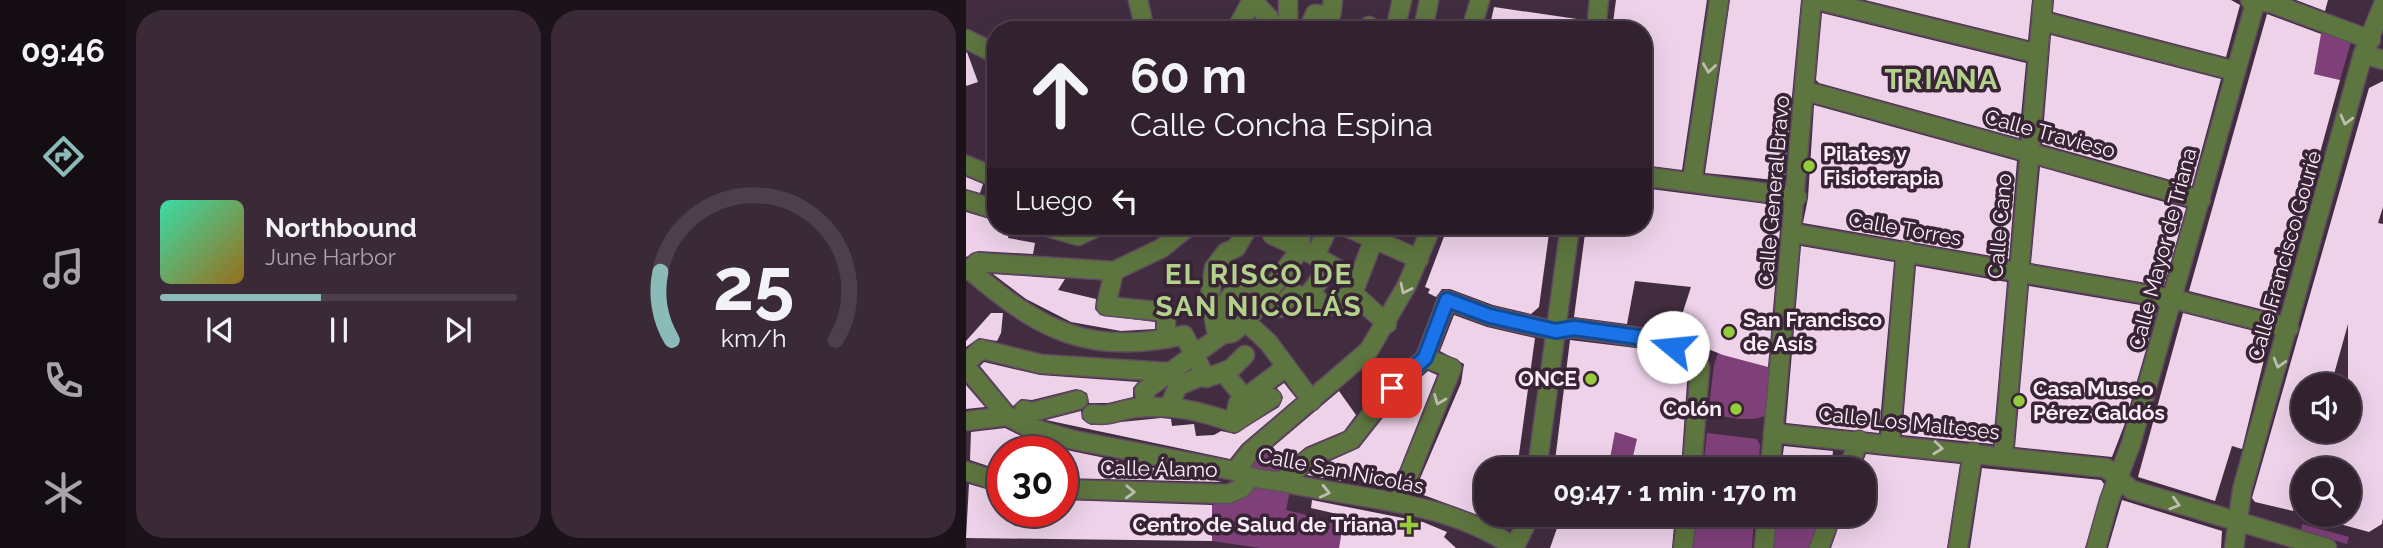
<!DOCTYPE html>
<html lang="es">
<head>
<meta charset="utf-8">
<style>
	body { margin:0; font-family:Raleway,sans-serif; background:#3a2a38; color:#f1f3f6; height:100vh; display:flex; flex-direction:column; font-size:26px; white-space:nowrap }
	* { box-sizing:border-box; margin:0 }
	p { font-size:23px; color:#a8a4ab }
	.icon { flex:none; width:38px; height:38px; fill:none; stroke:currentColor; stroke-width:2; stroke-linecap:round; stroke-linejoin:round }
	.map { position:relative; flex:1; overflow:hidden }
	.panel { display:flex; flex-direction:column; gap:10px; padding:10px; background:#1c131a; width:840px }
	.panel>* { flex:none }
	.top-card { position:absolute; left:21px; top:21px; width:665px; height:214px; border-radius:28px; box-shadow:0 7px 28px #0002,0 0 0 2px #4d3f4c; background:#322230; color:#f1f3f6; overflow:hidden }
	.tools { position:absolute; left:1325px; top:373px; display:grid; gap:14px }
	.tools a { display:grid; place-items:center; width:70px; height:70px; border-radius:50%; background:#322230; box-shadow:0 7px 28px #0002,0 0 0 2px #4d3f4c; font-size:35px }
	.speed { position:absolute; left:21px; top:436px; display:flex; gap:14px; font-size:35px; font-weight:700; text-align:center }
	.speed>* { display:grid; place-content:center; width:91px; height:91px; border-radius:50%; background:#322230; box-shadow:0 7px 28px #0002,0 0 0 2px #4d3f4c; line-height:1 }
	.speed .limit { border:10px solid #d22; background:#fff; color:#111 }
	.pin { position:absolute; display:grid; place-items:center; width:60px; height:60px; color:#fff; margin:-30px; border-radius:14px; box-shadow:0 4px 10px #0006 }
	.me { position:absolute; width:77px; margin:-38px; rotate:287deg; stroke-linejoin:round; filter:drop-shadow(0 0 5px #0008) }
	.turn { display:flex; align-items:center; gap:24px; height:147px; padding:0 28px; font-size:32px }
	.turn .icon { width:91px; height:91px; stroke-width:2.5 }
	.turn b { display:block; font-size:49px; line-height:60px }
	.then { display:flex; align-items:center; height:66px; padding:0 28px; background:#0003; gap:14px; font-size:26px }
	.panel .tile { flex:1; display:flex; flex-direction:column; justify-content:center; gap:10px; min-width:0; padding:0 24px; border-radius:28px; background:#3a2a38 }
	.panel .dial { align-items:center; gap:0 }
	.dial svg { height:182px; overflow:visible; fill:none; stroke:#4d3f4c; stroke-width:7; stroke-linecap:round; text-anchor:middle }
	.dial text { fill:#f1f3f6; stroke:none }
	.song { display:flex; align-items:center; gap:21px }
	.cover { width:84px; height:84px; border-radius:10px; background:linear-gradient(135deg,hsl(160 70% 55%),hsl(40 70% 35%)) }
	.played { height:7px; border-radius:4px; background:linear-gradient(90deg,#8bbbb9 45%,#4d3f4c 45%) }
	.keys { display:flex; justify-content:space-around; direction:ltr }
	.panel .tiles { flex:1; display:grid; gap:10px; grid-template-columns:repeat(2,1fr) }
	.trip { position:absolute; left:508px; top:457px; width:402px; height:70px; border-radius:28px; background:#322230; box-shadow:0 7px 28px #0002,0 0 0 2px #4d3f4c; font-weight:700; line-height:70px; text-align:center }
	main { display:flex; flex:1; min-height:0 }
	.tabs { display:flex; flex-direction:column; width:126px; justify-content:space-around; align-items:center; background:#140e13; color:#a8a4ab }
	.tabs .icon { width:49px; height:49px }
	.tabs .selected { color:#8bbbb9 }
	.tabs b { font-size:32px; color:#f1f3f6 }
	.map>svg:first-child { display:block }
</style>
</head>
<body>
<main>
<nav class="tabs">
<b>09:46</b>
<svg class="icon selected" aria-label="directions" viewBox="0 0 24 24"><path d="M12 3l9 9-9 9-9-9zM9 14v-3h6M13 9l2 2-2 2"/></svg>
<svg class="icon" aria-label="music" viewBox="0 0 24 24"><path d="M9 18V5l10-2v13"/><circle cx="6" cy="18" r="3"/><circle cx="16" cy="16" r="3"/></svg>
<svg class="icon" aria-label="phone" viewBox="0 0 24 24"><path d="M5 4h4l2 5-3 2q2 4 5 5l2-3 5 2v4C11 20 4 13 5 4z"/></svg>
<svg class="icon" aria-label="climate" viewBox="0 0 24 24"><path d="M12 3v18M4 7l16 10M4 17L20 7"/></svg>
</nav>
<section class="panel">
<div class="tiles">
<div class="tile">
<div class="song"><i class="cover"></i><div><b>Northbound</b><p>June Harbor</p></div></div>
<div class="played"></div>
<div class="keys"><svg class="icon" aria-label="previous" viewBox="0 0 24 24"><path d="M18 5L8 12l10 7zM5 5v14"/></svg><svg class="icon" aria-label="pause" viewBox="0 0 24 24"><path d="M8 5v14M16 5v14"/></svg><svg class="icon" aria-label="next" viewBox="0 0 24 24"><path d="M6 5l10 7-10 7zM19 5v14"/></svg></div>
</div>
<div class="tile dial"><svg viewBox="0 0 100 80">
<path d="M14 69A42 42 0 1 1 86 69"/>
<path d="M14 69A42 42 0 0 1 9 39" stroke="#8bbbb9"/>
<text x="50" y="56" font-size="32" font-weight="700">25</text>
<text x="50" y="72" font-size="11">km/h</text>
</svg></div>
</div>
</section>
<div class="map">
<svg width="1417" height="548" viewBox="0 0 1417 548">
	<rect width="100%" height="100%" fill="#422d40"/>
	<g fill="#7f4079">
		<path d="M1356,26L1386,38L1374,80L1348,74Z"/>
		<path d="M752,353L810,369L803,413C788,425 760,416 742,414L748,365Z"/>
		<path d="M649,432L671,439L664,469H642Z"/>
		<path d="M741,433L791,439L794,445L792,469H737Z"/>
		<path d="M305,444L323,469L309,478L285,468L284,461Z"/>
		<path d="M296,486L324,491L320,510L377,524L373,548H294L246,541V505Z"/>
		<path d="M848,514L871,517L859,548H803L806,515Z"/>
		<path d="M733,515H788L786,548H725L727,529L732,524Z"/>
		<path d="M1336,524L1383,537L1381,544L1335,531Z"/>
	</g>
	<g fill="#edd2e9" fill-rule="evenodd">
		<path d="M650,0H741L716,170L677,165V30H646Z"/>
		<path d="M764,0H835L818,181L739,173Z"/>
		<path d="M899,0H1066L1062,40Z"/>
		<path d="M1088,0H1265L1274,5L1260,57L1087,12Z"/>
		<path d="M1330,0H1362L1359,11Z"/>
		<path d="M528,7L611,19L609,30H523Z"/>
		<path d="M856,13L1060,63L1053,138L853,83L850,80Z"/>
		<path d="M1301,14L1355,34L1348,74L1374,80L1310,313L1223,291Z"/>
		<path d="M1085,35L1255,79L1226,186L1076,144Z"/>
		<path d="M1,52L12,82L0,86V53Z"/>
		<path d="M1417,81V207L1412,223L1417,224V518L1416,524L1403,532L1352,518V514H1382V469H1337L1327,511L1289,502L1286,498L1403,88ZM1382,324V430H1337V385H1365Z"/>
		<path d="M848,105L1051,161L1043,259L837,223L842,198Z"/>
		<path d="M1074,167L1220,208L1198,286L1065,263Z"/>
		<path d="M0,177L17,184L14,193L0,189Z"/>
		<path d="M677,188L816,206L802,367L757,355L712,337L717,325L713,324L725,287L669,281L661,324L608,317L620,226H677Z"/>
		<path d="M0,212L30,221V226H45L42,238L69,243L67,254L12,251L0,257Z"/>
		<path d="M482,226H584L573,307L565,314L527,305L484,289H476L470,297L462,293L464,289L459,287Z"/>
		<path d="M835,246L928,262L913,433L820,423Z"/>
		<path d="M950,266L1041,282L1027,444L936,435Z"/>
		<path d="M27,274L99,279L92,290L130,299L129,309L134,315L189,322V329L155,331L105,322L60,299Z"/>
		<path d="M1063,286L1192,308L1158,426L1146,457L1049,447Z"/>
		<path d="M25,313H37L35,333L31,341L13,338L0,347V341Z"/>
		<path d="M1217,313L1304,335L1276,449L1266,446L1249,501L1172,477Z"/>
		<path d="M488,315L521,327L569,338L551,469H520V518L452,493L450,488L495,383L498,364L474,351Z"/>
		<path d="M604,340L678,349L720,364L722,369L715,469H664L671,439L649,432L642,469H588Z"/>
		<path d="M18,362L74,375L172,382L167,388V397L142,403H123L121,393L110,389L66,400L55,399L47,406L14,366Z"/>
		<path d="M462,371L471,375L426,488L381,476V482L341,475L351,467L393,448L434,396Z"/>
		<path d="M318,383L330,398L276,444L264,459L80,420L115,411L116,419L125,425L195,418L205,419L206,426L228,424L230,436L248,435L255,431L269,434L313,407L317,397L311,388Z"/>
		<path d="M0,385L19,407L0,409Z"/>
		<path d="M373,391L390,415L378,431L340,447L319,464L307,447Z"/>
		<path d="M39,428L59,438L105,451L256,482L96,478V452H37V471L4,460L5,432Z"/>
		<path d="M818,446L867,451L865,469H815Z"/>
		<path d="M900,454L994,464L981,548H865L877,514H898V469H894Z"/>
		<path d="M1016,468L1135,480L1138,484L1119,548H1004Z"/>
		<path d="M3,484L37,494V511H96V500L246,505V541L0,538Z"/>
		<path d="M346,500L457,522L481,532L478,537L490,548H373L377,524L370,522L371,514L345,508Z"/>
		<path d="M1156,500L1256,531L1255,548H1142Z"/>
		<path d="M596,514H709L706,548H584Z"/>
	</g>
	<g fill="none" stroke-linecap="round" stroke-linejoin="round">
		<defs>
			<g id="minor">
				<path d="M172,0L177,21L175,30"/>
				<path d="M286,0L304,19L305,30"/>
				<path d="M322,0V30"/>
				<path d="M851,0L1072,54"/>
				<path d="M1284,0L1305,3L1405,40"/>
				<path d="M1076,21L1269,71"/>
				<path d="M270,30L286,0"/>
				<path d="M342,30L349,14L365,16L367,0"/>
				<path d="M402,30L403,26"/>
				<path d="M429,30L436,0"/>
				<path d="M457,30L463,0"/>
				<path d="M505,30L514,0"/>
				<path d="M630,30L633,0"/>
				<path d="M0,39L30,54"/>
				<path d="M1397,54L1417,60"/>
				<path d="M840,91L1235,200"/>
				<path d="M0,165L24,175L30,172"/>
				<path d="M677,176L831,197"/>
				<path d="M726,182L753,0"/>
				<path d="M0,200L30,210"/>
				<path d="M78,226L112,236L133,226"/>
				<path d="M378,226L453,259"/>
				<path d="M827,233L1207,299L1323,328"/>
				<path d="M306,235C336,248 363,263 391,281"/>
				<path d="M350,254L363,226"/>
				<path d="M0,270H4L11,262L148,271L196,248L223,226"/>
				<path d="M4,270C73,330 124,357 218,335L240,378L257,372L278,397"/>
				<path d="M148,271L140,306L200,312V339"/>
				<path d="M344,293L361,307L387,293L408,239"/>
				<path d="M387,293L421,324"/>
				<path d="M313,308L327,293L340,298L353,281"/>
				<path d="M280,322L302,342L346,401"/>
				<path d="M251,328L258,318V305L278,279L296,298"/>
				<path d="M250,330L244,296L248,268L260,252L270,248L283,226"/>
				<path d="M0,363L15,349L75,364L202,372"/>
				<path d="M0,367L41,416L62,427L108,440L269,471C287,480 302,479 321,483C397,500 483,501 549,548"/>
				<path d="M257,372L266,368L279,355"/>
				<path d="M181,407L178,391L257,334L266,333L280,322L333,251L336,226"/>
				<path d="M203,407L212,386L238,375"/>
				<path d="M126,414C147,417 150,410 169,408C205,404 235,411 268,423"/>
				<path d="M0,421L41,416"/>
				<path d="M53,422L58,410L66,412L112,400"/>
				<path d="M268,423L272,403L320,367"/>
				<path d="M268,423L306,398"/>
				<path d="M807,433L1140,468L1166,490L1361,548"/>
				<path d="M924,443L940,251"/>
				<path d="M1037,456L1077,0"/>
				<path d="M571,469L604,226"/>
				<path d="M804,469L846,0"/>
				<path d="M882,469L893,440"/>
				<path d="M0,471L37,483"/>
				<path d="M269,471L284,452L403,350L441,285L466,226"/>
				<path d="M315,482L345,457L385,440L426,388L459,358"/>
				<path d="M96,489L262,494L276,488L284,478"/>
				<path d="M432,502L486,368L459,358L481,300L524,316L590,331L608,328L686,339L728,355L734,367L726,469"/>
				<path d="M548,548L565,514"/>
				<path d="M717,548L721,514"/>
				<path d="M798,548L801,514"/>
				<path d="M853,548L866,514"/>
				<path d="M992,548L1007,452"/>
				<path d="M1130,548L1143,501L1165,444L1290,0"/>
				<path d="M1268,548L1276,490L1397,54L1417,5"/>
			</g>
		</defs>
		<use href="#minor" stroke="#604c5e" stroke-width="21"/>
		<use href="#minor" stroke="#5d753f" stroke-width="18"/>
	</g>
	<defs><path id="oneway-chevron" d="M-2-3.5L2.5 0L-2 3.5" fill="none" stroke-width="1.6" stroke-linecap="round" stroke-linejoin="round" transform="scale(1.75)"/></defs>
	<g stroke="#bcbdaf">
		<use href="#oneway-chevron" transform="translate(743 68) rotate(98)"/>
		<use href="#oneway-chevron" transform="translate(1380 120) rotate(105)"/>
		<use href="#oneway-chevron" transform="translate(439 289) rotate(116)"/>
		<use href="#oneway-chevron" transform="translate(1313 363) rotate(106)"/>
		<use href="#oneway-chevron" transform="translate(473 400) rotate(112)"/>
		<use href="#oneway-chevron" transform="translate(972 448) rotate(6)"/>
		<use href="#oneway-chevron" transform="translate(164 492) rotate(2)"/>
		<use href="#oneway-chevron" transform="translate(359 492) rotate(13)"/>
		<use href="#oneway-chevron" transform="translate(1209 504) rotate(17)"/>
	</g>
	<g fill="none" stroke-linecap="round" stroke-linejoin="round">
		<defs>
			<path id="route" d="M426,388L459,358L481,300L524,316L590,331L608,328L686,339L707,347"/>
		</defs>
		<use href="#route" stroke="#114b97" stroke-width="18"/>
		<use href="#route" stroke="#1a73e8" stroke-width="12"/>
	</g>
	<g fill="#94cc3c" stroke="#382435" stroke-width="2.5">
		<circle cx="843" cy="166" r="7"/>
		<circle cx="763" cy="332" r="7"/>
		<circle cx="625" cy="379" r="7"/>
		<circle cx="1053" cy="401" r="7"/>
		<circle cx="770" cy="409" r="7"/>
		<path d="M439.5 514.5h7v7h7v7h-7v7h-7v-7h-7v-7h7z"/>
	</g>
	<g text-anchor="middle" stroke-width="7" stroke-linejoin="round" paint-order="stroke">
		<g font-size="21" fill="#fbedf9" stroke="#382435">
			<text transform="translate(1084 134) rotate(15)" y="7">Calle Travieso</text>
			<text transform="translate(808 191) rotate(-85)" y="7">Calle General Bravo</text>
			<text transform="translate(1034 226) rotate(-85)" y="7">Calle Cano</text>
			<text transform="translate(939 229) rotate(10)" y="7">Calle Torres</text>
			<text transform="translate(1197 249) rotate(-75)" y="7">Calle Mayor de Triana</text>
			<text transform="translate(1319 256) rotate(-74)" y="7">Calle Francisco Gourié</text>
			<text transform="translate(943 423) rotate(6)" y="7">Calle Los Malteses</text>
			<text transform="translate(193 469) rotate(1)" y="7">Calle Álamo</text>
			<text transform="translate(375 471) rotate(11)" y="7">Calle San Nicolás</text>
		</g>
		<g font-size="21" font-weight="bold" fill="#fbedf9" stroke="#382435" text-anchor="start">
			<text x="857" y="161">Pilates y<tspan x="857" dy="24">Fisioterapia</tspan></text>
			<text x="777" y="327">San Francisco<tspan x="777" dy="24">de Asís</tspan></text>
			<text x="611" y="386" text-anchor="end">ONCE</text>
			<text x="1067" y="396">Casa Museo<tspan x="1067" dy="24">Pérez Galdós</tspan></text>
			<text x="756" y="416" text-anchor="end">Colón</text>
			<text x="427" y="532" text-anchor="end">Centro de Salud de Triana</text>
		</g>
		<g font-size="28" font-weight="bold" letter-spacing="2" fill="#b3d38d" stroke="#382435">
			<text x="976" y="89">TRIANA</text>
			<text x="293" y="284">EL RISCO DE<tspan x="293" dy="32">SAN NICOLÁS</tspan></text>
		</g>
	</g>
</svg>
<div class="tools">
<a><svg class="icon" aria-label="sound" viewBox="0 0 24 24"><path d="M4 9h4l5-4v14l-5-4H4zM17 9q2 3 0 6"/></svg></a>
<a><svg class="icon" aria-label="search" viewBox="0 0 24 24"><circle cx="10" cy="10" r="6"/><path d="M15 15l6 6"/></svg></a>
</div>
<div class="speed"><div class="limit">30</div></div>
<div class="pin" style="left:426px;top:388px;background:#d93025"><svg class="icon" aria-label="arrive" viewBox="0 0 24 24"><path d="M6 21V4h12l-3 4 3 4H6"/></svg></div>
<svg class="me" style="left:707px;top:347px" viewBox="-20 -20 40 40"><circle r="19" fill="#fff"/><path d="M0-13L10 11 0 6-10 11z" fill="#1a73e8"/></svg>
<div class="trip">09:47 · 1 min · 170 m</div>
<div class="top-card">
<div class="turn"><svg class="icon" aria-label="ahead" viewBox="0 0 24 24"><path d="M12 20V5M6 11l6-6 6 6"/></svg><div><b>60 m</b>Calle Concha Espina</div></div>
<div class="then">Luego<svg class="icon" aria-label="left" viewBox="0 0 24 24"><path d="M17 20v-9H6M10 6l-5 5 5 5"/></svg></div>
</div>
</div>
</main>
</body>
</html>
